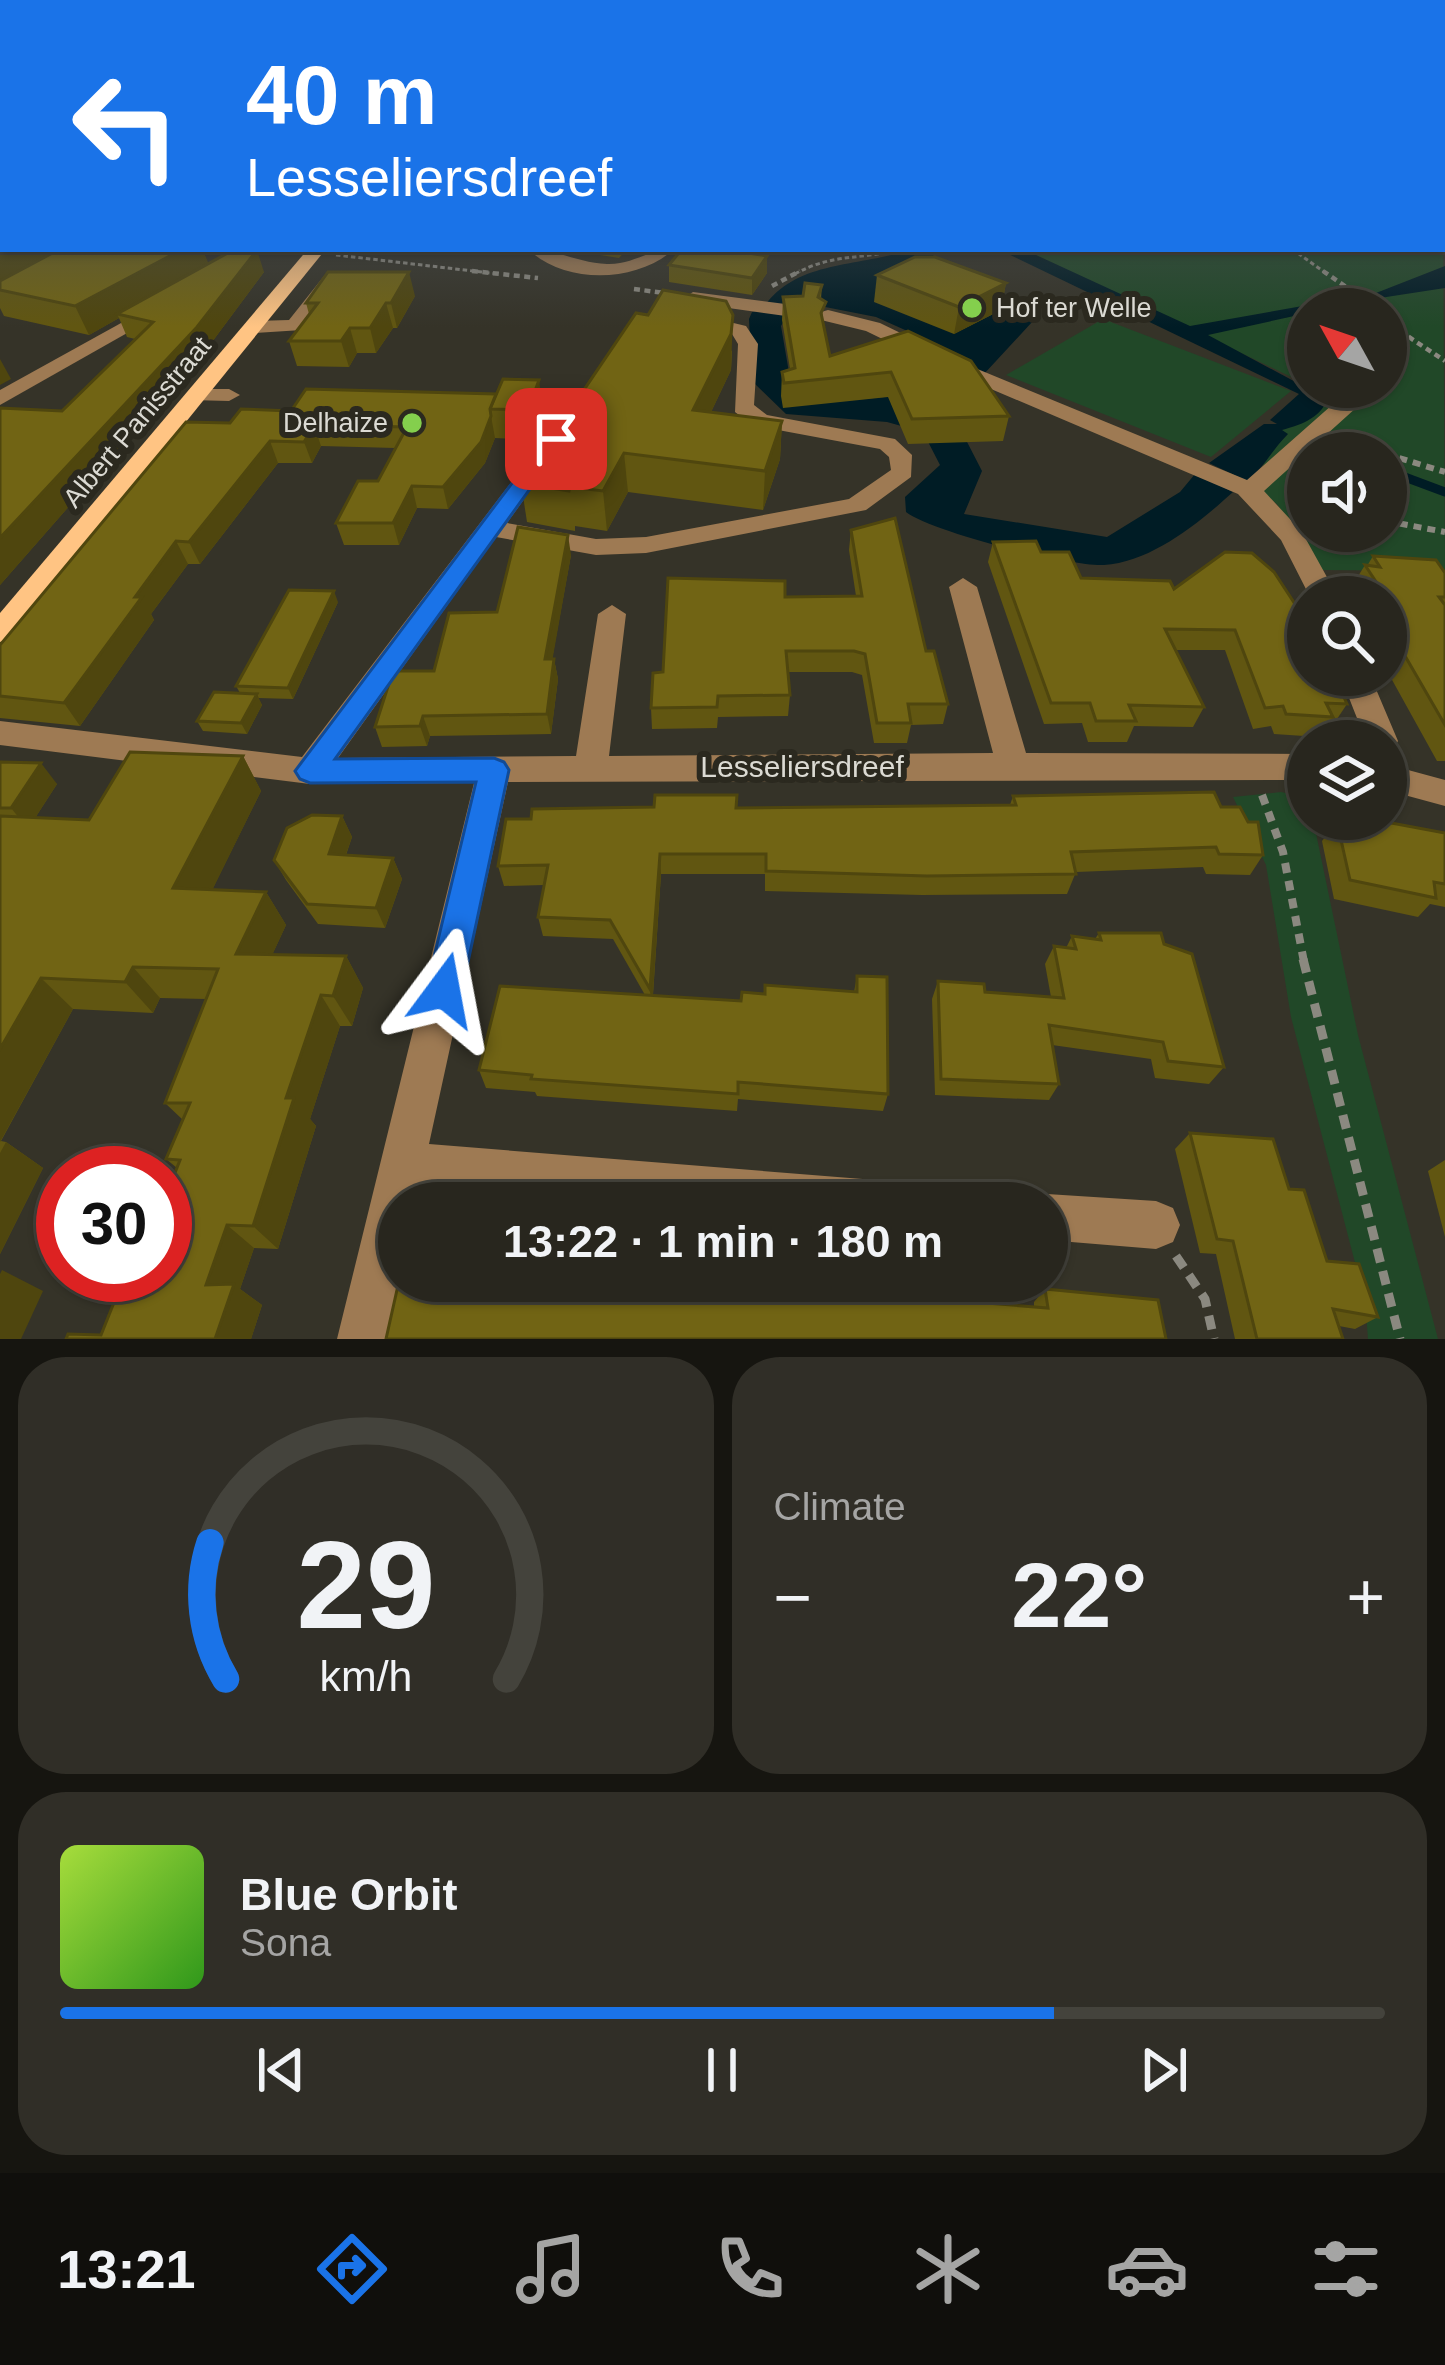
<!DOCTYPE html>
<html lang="en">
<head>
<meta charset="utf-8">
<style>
	body { margin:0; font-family:Arial,sans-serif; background:#302e27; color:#f1f3f6; height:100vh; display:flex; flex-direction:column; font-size:45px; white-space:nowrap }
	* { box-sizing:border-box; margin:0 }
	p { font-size:39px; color:#a5a5a4 }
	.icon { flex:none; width:66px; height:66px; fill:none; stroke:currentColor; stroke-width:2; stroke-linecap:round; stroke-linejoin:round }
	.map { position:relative; height:1339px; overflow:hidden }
	.drawer { display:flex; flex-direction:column; gap:18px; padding:18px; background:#161510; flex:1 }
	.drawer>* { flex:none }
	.top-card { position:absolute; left:0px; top:0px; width:1446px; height:252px; box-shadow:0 3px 9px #0004,0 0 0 3px #44433c; background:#1a73e8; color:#fff; overflow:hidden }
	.needle { width:78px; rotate:310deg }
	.buttons { position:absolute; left:1287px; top:288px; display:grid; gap:24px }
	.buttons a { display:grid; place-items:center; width:120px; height:120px; border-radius:50%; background:#28261e; box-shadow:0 3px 9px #0004,0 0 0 3px #44433c; font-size:60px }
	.speed { position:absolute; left:36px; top:1146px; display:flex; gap:24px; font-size:60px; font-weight:700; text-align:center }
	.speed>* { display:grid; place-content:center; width:156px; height:156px; border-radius:50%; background:#28261e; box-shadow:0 3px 9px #0004,0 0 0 3px #44433c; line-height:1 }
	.speed .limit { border:18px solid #d22; background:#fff; color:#111 }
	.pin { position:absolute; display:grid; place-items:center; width:102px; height:102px; color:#fff; margin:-51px; border-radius:24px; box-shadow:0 6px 18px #0006 }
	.me { position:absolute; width:132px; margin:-66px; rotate:13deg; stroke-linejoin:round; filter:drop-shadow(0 0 9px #0008) }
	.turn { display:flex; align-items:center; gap:42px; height:252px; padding:0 48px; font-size:54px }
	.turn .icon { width:156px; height:156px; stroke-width:2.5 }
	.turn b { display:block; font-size:84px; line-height:102px }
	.big { font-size:90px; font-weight:700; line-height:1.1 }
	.drawer .tile { flex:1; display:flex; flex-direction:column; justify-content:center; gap:18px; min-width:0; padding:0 42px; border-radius:48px; background:#302e27 }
	.drawer .dial { align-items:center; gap:0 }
	.dial svg { height:312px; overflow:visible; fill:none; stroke:#44433c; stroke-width:7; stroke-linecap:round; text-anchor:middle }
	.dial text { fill:#f1f3f6; stroke:none }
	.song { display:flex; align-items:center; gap:36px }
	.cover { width:144px; height:144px; border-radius:18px; background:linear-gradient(135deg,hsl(80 70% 55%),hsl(110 70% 35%)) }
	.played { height:12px; border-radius:6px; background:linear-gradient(90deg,#1a73e8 75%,#44433c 75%) }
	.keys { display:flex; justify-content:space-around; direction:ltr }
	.heat { display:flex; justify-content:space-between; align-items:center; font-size:66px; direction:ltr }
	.drawer .tiles { flex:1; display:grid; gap:18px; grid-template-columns:1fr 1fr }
	.tile:last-child { grid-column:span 2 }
	.trip { position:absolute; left:378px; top:1182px; width:690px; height:120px; border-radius:60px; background:#28261e; box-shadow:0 3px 9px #0004,0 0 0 3px #44433c; font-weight:700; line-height:120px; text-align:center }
	.tab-bar { display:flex; height:192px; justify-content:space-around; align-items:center; background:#100f0c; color:#a5a5a4 }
	.tab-bar .icon { width:84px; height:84px }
	.tab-bar .selected { color:#1a73e8 }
	.tab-bar b { font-size:54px; color:#f1f3f6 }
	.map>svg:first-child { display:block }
</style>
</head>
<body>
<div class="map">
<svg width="1445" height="1339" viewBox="0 0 1445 1339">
	<rect width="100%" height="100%" fill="#353328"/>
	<g fill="#214828" fill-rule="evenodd">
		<path d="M1443,219L1445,571L1320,570L1277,504L1252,487L1270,452L1287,435L1281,431L1312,387H1386V309H1308V385L1023,249H1443ZM1308,453H1386V531H1308Z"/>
		<path d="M1103,319L1291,391L1211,457L1006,375Z"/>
		<path d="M1281,792L1308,798V819H1313L1358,1035L1438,1339H1368L1365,1301L1291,1017L1266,865L1233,797Z"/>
	</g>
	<g fill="#001c25" fill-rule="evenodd">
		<path d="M911,249H943L921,264L991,290L1031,313L1033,321L984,374L965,438L982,471L964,514L1107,537L1180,492L1195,474L1233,492C1200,522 1152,562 1104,565C1070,567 932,532 906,512L905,497L940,465L923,432L887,422L786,414L752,381L749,319L752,312L762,310C794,259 859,268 911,249ZM810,304L876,317L963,356L906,395L812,404L792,390L781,326L792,307Z"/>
		<path d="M998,249H1023L1190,326L1376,293L1445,266V288L1308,309V313L1208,335L1327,399C1321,419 1297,426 1282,430L1288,434C1272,450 1265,466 1247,481L1209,463L1264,424H1277L1270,420L1299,394Z"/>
	</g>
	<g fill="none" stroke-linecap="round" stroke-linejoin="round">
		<g stroke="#001c25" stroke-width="9">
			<path d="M1333,449L1343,453"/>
			<path d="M1386,470L1445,492"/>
		</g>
		<g stroke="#8b8980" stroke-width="3" stroke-dasharray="4.5 3" stroke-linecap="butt">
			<path d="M1292,249L1327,274"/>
			<path d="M336,255L499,274"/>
			<path d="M795,274C832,253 862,260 902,249"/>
		</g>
		<g stroke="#8b8980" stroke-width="4.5" stroke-dasharray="6 4.5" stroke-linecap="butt">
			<path d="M472,271L538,278"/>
			<path d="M1323,271L1378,309"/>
			<path d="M772,286L800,271"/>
			<path d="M634,289L664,293"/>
			<path d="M1386,315L1400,331L1445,361"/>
			<path d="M543,406L574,409"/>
			<path d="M1341,440L1361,446"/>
		</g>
		<g stroke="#8b8980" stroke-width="6" stroke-dasharray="8 6" stroke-linecap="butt">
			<path d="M1351,443L1383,453"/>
			<path d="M1386,454L1445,472"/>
			<path d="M1386,521L1445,532"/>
		</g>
		<path stroke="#8b8980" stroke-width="8" stroke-dasharray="10 8" stroke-linecap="butt" d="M1262,795L1283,852L1304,962"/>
		<g stroke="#8b8980" stroke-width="9" stroke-dasharray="14 9" stroke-linecap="butt">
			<path d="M1303,959L1400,1339"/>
			<path d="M1176,1256L1205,1299L1214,1339"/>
		</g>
		<g fill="#9e7a53" fill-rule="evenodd">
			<path d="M528,249C555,249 579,263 607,264C633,265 648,249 674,249C638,283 564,285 528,249Z"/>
			<path d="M330,275L339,280L302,330L255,333L245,327L255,321L289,320L324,276Z"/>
			<path d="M693,292L793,305L802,311L793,317L686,302L684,298Z"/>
			<path d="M150,307L166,311L0,405V390Z"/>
			<path d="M828,310L880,323L958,361L1247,480L1341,397H1357V407L1264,491L1302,532L1338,597H1310L1281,540L1238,494L944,369L866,331L821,320V312Z"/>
			<path d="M692,313L746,326L758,344L754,405L767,415L895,439L912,455L911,477L866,510L646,553L596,555L496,537L338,758L576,756L598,614L612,605L626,614L609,756L993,753L949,587L963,578L977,587L1026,753L1308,754V780L508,782L429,1144L875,1180L891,1187L898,1203H592L420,1189L417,1203H399L400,1281L387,1339H337L474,783L310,784L0,745V721L302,757L538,447L546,445L558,452L507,523L596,539L646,537L849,499L891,470L889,457L880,449L752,425L735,412L738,344L732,334L685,323L682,319Z"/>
			<path d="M198,389H229L240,395L229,401L190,400V390Z"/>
			<path d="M1340,675H1370L1398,741L1393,750L1386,752V741H1366Z"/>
			<path d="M1386,764L1445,780V806L1386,790Z"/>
			<path d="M1047,1194L1156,1201L1173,1208L1180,1225L1173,1242L1156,1249L1047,1240V1203H1029Z"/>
		</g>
		<path fill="#ffc483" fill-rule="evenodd" d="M308,249H326L10,639L0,642V613Z"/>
	</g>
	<g fill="#615611">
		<path d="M0,139H3V249L204,253L208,264L264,272L206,350L0,585V408L62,411L135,339L127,337L119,318L89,335L4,316L0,308Z"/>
		<path d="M563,249H627L619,258Z"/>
		<path d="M682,249H762L758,255L767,273L752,295L669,282V265Z"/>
		<path d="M877,275L1006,283L1001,310L954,334L874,302Z"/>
		<path d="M822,285L821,299L824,327L830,356L908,331L1009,416L1003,441L908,444L888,397L783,408L781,396L782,372L790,369L782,320L783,297L803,296Z"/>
		<path d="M415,296L397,328H393L376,353H357L349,367L297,366L289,341L309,314L306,303Z"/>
		<path d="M648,315L732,351L731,370L711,412L782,421L780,459L763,510L628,492L607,531L575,526V531L527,522L521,483Z"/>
		<path d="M543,409L532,440L495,438L485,463L448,509L417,508L399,545H344L336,523L378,481L395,448L321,446L312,463H278L200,564H188L151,614L154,620L80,726L0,718V645L230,423L291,411Z"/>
		<path d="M851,530L926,651L948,704L943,724L911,725L907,743H874L862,675L852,672H788L790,695L788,716L718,717L717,728L652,729L651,708L785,597L856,596L849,550Z"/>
		<path d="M993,542L1041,552L1081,578L1174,589L1347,704L1333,725L1328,724L1319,737L1274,734L1271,726L1253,729L1225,650H1175L1204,707L1193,727L1134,726L1127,742H1088L1082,723L1044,724L988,562Z"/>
		<path d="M571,555L552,659H554L558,679L551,734L430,736L427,746L382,747L375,727L497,612Z"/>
		<path d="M1373,556L1445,573V761H1437L1386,669V597H1359L1352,586L1365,565L1367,566Z"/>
		<path d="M338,602L293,699L258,698L262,705L247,734L203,731L197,721L240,693L236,686Z"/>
		<path d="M243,756L261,791L212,890L266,892L286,925L272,955L346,956L363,988L352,1026H340L310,1119L316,1126L278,1249L254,1248L240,1289L262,1305L251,1339H66L101,1335L165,1275L177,1168L166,1159L183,1120L165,1103L206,999L160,998L153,1013L73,1009L1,1141L6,1142L43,1168L0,1254V762L57,784L35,818L89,820Z"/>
		<path d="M1013,796L1221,807L1263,855L1250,875L1206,874L1203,867L1076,872L1067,894L922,895L765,891V874H661L653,995L741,1001L764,994L854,992L857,976L888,1094L883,1111L738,1099L737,1111L537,1096L535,1092L486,1088L479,1070L645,995L613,939L543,936L538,917L544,885L504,886L498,866L531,819L736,808L1010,805Z"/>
		<path d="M342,816L352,837L346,855L393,858L402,879L385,928L318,924L286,880L274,860Z"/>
		<path d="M1353,819H1370L1445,833V907L1430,904L1418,917L1334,899L1322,841L1337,822L1349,824Z"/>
		<path d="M1099,933L1164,944L1224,1067L1209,1084L1155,1078L1151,1059L1052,1045L1059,1084L1049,1100L935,1095L932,999L938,981L985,992L1051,997L1045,964L1054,946L1066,948L1072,936L1095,939Z"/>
		<path d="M1190,1133L1289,1189L1327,1261L1378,1317L1355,1329L1339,1326L1343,1339H1235L1216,1254L1200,1253L1175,1149Z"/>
		<path d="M1445,1160V1237L1428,1171Z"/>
		<path d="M1045,1289L1166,1339L1034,1307V1302Z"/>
	</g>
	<g fill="#4f460e">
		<path d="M8,249H68L0,283V251Z"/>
		<path d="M175,249H212L204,253L210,267L117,314L119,318L89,335L75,306Z"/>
		<path d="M257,250L264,272L206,350L0,585V538Z"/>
		<path d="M767,256V273L752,295V278Z"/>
		<path d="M409,272L415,296L397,328L391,303Z"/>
		<path d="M1006,283L1001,310L954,334L959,307Z"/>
		<path d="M386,303L393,328L376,353L370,328Z"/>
		<path d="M733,315L731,370L694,448L693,410Z"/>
		<path d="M350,328L357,353L349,367L341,341Z"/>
		<path d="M0,359L11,379L0,385Z"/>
		<path d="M539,380L543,409L532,440L528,410Z"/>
		<path d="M491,416L495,438L485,463L448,509L443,487Z"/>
		<path d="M782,421L780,459L763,510L765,471Z"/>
		<path d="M314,425L321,446L312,463L304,442Z"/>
		<path d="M270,441L278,463L200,564L189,542Z"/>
		<path d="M624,453L628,492L607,531L603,491Z"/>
		<path d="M412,486L417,508L399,545L393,523Z"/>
		<path d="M568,535L571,555L549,679L545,659Z"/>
		<path d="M176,541L188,564L151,614L154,620L80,726L64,703L135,597Z"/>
		<path d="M334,591L338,602L293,699L288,688Z"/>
		<path d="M554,659L558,679L551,734L547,714Z"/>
		<path d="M257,694L262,705L247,734L241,723Z"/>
		<path d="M423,716L430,736L427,746L420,726Z"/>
		<path d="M243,756L261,791L197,921L173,888Z"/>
		<path d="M41,763L57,784L28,829L11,808Z"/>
		<path d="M342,816L352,837L339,874L329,854Z"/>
		<path d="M660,854L661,874L652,1008L650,989Z"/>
		<path d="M393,858L402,879L385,928L376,908Z"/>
		<path d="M266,892L286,925L258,986L236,954Z"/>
		<path d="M346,956L363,988L352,1026L333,996Z"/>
		<path d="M133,967L160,998L153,1013L125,982Z"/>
		<path d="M41,978L73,1009L0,1142V1049Z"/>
		<path d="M321,995L340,1026L310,1119L316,1126L278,1249L253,1226L286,1098Z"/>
		<path d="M6,1142L43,1168L0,1254V1153Z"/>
		<path d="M227,1225L254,1248L240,1289L262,1305L251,1339H215L206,1285Z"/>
		<path d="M2,1270L43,1291L21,1339H0V1274Z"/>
	</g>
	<g fill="#716414" stroke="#4f460e" stroke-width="3">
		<rect x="0" y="139" width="3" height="44"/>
		<path d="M1443,161L1445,164V197H1443Z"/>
		<path d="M0,197L3,199V249H8L0,251Z"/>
		<path d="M60,249H183L75,306L0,290V281Z"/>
		<path d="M235,249L257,250L197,327L0,538V408L62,411L153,322L117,314Z"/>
		<path d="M682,249H751L748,253L767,256L752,278L669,265Z"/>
		<path d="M915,257H935L1006,283L959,307L877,275Z"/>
		<path d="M328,272H409L391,303H386L370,328H350L341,341H289L318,303H306Z"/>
		<path d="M805,283L822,285L818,297L826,302L821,313L830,356L908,331L971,361L1009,416L912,419L891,372L784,383L782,372L795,368L783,297L803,296Z"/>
		<path d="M663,290L726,301L733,315L731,334L693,410L782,421L765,471L624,453L603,491L570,487L569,491L521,483L636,313L648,315Z"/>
		<path d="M503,379L539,380L528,410L490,409Z"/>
		<path d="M306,389L496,394L490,409L491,416L481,442L443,487L412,486L393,523H336L358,481H378L407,427L314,425L304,442L270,441L189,542L176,541L135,597H142L64,703L0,696V645L186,422L230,423L241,409L291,411Z"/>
		<path d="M895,518L926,651H934L948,704H908L911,723H877L865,654L854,651H786L790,695L718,696L717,707L651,708L653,673L663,672L668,578L785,581V597L862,596L851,530Z"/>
		<path d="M518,527L568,535L545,659H554L547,714L423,716L420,726L375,727L393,671H434L449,613L497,612Z"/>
		<path d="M1036,541L1041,552H1069L1081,578L1170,581L1174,589L1225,552L1252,553L1274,572L1308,624V675H1334L1347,704L1326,703L1333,717L1286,714L1283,706L1265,708L1235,630L1165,629L1204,707L1129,705L1136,721H1096L1090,703H1051L993,542Z"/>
		<path d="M1373,556L1436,560L1445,573V597H1439L1445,605V725L1386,623V597L1365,565L1380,567Z"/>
		<path d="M289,590L334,591L288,688L236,686Z"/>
		<path d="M214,692L257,694L241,723L197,721Z"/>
		<path d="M130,752L243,756L173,888L266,892L236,954L346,956L333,996L321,995L286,1098H294L253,1226L227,1225L206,1285L234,1284L215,1339H66L68,1334L101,1335L125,1275H165V1198L180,1160L166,1159L190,1103H165L218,969L133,967L125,982L41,978L0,1049V816L89,820Z"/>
		<path d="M0,762L41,763L11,808H0Z"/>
		<path d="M1214,792L1221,807H1240L1248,822H1258L1263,855L1219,854L1216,847L1071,852L1076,874L927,876L766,871V854H660L650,989L610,920L538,917L548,865L498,866L506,819H531L532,809L654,807L655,795H737L736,808L1016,805L1013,796Z"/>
		<path d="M312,815L342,816L329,854L393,858L376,908L307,904L274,860L287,828Z"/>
		<path d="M1356,819H1370L1445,833V884L1434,882L1436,898L1350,880L1337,822L1357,826Z"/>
		<path d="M1099,933H1161L1164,944L1192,954L1224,1067L1168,1061L1163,1042L1049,1025L1059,1084L941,1079L938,981L984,984L985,992L1064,998L1054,946L1076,949L1072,936L1101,940Z"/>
		<path d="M857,976L887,977L888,1094L738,1082V1094L531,1079L532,1075L479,1070L500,986L741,1001L742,992L765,994V985L857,992Z"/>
		<path d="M1190,1133L1273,1139L1289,1189L1304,1190L1327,1261L1359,1264L1378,1317L1333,1309L1343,1339H1257L1233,1241L1217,1239Z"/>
		<path d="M399,1281H710L1048,1308L1045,1289L1158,1300L1166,1339H386Z"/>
	</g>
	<linearGradient id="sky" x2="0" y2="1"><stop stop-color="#1d1c16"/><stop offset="0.43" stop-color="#4b5053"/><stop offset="1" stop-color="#4b5053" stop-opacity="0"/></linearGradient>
	<rect width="1445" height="327" fill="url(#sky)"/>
	<path fill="#1a73e8" stroke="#114b97" stroke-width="3" d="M556,432L566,439L335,759L494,758L504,762L509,770L462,990L457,1002L444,1007L431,1002L426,990L476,782L310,783L300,779L295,771L549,434Z"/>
	<g fill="#84cf4d" stroke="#2b291f" stroke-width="4.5">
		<circle cx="972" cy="308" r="12"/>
		<circle cx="412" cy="423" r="12"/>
	</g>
	<g text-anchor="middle" stroke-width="12" stroke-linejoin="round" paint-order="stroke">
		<g font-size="27" fill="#dbdad3" stroke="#2b291f" text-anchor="start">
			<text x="996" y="317">Hof ter Welle</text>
			<text x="388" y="432" text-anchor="end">Delhaize</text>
		</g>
		<g font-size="27" fill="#dbdad3" stroke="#2b291f">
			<text transform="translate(137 422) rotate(-50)" y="9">Albert Panisstraat</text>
		</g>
		<g font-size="30" fill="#dbdad3" stroke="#2b291f">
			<text x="802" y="777">Lesseliersdreef</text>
		</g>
	</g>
</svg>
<div class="buttons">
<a><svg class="needle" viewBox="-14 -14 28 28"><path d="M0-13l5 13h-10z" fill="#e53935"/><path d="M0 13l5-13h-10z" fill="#a5a5a4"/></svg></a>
<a><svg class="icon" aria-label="sound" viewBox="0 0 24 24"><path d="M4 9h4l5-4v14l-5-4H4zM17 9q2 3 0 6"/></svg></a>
<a><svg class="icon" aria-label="search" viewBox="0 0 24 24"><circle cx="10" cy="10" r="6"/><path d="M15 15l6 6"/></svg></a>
<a><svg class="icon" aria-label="layers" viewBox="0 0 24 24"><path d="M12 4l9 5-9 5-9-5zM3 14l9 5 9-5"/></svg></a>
</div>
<div class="speed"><div class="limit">30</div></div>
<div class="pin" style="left:556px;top:439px;background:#d93025"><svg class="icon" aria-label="arrive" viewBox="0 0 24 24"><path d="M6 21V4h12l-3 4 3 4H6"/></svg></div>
<svg class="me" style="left:444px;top:990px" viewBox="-20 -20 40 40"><path d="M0-17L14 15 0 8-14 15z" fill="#1a73e8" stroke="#fff" stroke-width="4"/></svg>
<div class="trip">13:22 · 1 min · 180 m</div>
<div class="top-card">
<div class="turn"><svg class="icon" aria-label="left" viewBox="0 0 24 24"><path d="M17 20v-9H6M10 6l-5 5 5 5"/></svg><div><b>40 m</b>Lesseliersdreef</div></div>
</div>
</div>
<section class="drawer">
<div class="tiles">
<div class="tile dial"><svg viewBox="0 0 100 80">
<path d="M14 69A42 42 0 1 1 86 69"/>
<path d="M14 69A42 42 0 0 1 10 34" stroke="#1a73e8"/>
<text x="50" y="56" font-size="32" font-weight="700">29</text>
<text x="50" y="72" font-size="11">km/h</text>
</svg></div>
<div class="tile"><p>Climate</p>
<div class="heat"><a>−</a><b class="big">22°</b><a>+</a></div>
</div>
<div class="tile">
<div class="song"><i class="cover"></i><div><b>Blue Orbit</b><p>Sona</p></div></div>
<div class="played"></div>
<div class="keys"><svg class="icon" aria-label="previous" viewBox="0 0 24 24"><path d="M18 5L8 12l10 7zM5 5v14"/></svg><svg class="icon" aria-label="pause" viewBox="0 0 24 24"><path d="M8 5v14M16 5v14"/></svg><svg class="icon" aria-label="next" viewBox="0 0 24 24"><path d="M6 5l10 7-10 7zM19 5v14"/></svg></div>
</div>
</div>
</section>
<nav class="tab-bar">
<b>13:21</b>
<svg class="icon selected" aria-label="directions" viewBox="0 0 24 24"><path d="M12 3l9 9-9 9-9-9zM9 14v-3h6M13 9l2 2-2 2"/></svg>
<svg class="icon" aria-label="music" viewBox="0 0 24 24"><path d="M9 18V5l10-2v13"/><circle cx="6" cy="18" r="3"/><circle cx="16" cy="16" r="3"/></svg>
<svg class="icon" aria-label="phone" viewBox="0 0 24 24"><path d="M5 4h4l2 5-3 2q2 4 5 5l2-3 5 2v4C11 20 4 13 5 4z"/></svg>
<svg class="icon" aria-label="climate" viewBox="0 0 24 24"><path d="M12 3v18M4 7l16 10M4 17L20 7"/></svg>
<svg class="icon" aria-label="car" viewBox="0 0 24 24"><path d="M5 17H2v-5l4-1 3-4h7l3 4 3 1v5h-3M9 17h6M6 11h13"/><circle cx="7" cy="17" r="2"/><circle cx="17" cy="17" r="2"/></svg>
<svg class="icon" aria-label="filters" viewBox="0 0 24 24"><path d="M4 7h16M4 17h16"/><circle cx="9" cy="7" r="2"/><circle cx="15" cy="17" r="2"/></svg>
</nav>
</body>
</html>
